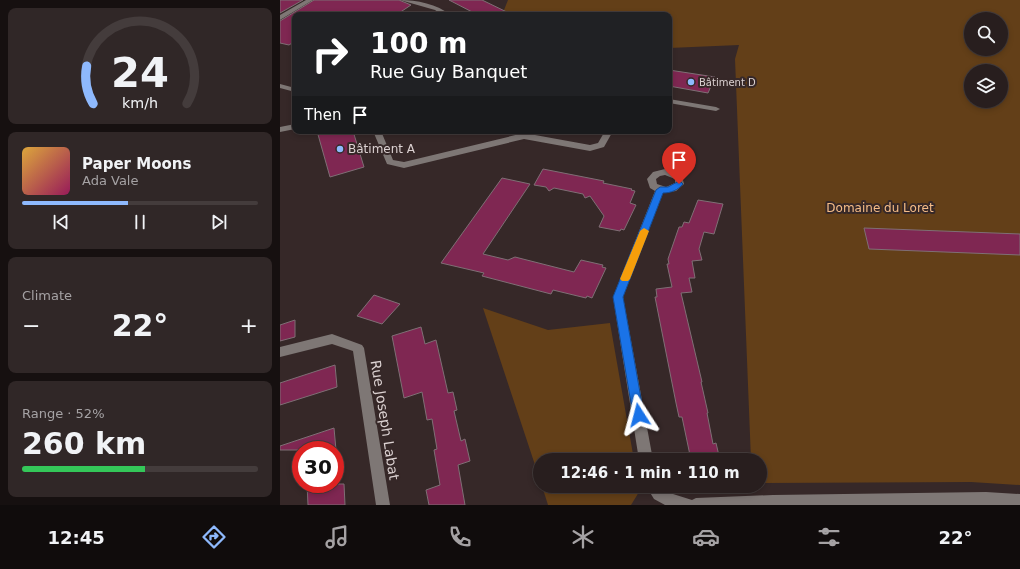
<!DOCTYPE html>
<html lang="en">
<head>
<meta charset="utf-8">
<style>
	body { margin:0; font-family:"DejaVu Sans",sans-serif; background:#302727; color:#f1f3f6; height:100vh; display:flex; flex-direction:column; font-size:15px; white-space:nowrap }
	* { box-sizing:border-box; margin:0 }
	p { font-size:13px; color:#a5a2a4 }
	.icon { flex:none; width:22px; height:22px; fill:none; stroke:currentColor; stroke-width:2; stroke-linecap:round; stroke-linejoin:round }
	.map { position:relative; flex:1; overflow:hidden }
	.details { display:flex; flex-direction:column; gap:8px; padding:8px; background:#161010; width:280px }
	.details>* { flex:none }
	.hud { position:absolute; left:12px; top:12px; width:380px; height:122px; border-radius:8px; box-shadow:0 2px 6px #0003,0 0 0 1px #443c3c; background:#202124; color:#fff; overflow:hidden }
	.tools { position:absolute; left:684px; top:12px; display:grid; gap:8px }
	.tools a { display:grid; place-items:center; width:44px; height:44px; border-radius:50%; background:#281e1e; box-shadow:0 2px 6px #0003,0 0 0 1px #443c3c; font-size:20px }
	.speed { position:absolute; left:12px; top:441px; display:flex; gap:8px; font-size:20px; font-weight:700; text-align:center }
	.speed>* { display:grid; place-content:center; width:52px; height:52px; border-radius:50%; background:#281e1e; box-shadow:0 2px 6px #0003,0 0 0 1px #443c3c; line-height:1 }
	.speed .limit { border:6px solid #d22; background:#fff; color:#111 }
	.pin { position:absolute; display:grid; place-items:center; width:34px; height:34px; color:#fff; margin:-41px -17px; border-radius:50% 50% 50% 0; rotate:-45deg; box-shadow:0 0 4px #0007 }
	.pin .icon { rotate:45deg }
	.me { position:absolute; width:44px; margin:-22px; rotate:351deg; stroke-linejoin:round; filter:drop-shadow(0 0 3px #0008) }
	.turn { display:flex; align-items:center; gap:14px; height:84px; padding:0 12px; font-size:18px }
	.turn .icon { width:52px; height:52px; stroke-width:2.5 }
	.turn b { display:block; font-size:28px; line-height:34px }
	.then { display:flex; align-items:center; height:38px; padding:0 12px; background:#0003; gap:8px; font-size:15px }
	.big { font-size:30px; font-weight:700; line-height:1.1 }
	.details .card { flex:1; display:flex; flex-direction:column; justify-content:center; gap:6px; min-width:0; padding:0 14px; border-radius:8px; background:#302727 }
	.details .dial { align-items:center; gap:0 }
	.dial svg { height:104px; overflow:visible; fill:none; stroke:#443c3c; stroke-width:7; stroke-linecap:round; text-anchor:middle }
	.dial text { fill:#f1f3f6; stroke:none }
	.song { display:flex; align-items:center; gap:12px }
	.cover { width:48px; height:48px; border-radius:6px; background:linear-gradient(135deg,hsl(40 70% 55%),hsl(330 70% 35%)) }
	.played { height:4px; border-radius:2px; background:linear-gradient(90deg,#8eb9fd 45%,#443c3c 45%) }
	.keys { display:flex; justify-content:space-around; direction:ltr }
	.heat { display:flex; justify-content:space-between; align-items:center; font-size:22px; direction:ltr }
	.charge { height:6px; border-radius:3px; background:linear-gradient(90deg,#34c759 52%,#443c3c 0) }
	.trip { position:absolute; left:253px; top:453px; width:234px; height:40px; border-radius:20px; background:#281e1e; box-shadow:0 2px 6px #0003,0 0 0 1px #443c3c; font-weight:700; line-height:40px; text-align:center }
	.tab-bar { display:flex; height:64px; justify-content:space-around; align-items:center; background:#100c0c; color:#a5a2a4 }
	.tab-bar .icon { width:28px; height:28px }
	.tab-bar .current { color:#8eb9fd }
	.tab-bar b { font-size:18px; color:#f1f3f6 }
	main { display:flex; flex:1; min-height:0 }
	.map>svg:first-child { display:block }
</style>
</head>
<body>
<main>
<section class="details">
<div class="card dial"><svg viewBox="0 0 100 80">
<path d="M14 69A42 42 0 1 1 86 69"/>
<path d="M14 69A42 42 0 0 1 9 40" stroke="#8eb9fd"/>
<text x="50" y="56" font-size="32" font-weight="700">24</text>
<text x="50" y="72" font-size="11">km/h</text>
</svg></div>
<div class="card">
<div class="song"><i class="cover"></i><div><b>Paper Moons</b><p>Ada Vale</p></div></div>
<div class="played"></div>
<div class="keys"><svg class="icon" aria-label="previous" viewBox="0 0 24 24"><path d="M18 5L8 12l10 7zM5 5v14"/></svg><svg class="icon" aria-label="pause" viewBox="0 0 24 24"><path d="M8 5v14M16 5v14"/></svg><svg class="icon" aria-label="next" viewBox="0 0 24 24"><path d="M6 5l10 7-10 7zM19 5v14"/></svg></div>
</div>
<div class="card"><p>Climate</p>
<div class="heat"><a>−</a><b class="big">22°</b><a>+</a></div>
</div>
<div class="card"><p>Range · 52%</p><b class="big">260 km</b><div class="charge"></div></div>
</section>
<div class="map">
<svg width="740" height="505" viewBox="0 0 740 505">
	<rect width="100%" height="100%" fill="#362828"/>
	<g fill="#633f18" fill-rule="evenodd">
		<path d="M228,0H740V485L691,482L480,483V460H471L455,59L459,45L389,48V15H222ZM691,19H721V49H691ZM691,71H721V101H691Z"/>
		<path d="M203,308L268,330L330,323L354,460H260V480Z"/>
		<path d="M262,486H358L359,492L351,505H268Z"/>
	</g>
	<g fill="#7f2752" stroke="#7f6f75">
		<path d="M0,0H23L0,13Z"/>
		<path d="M34,0H119L131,5L116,15H15V41L9,45L0,43V21Z"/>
		<path d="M169,0H202L233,15H198Z"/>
		<path d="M389,70L435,77L428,93L389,86Z"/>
		<path d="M37,131H73L84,167L50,177Z"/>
		<path d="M263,169L324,181L323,183L352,189L351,190L355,191L350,203L356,205L344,230L341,229L340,231L319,227L324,216L310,196L305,198L303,194L274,188L269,191L266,187L254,185Z"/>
		<path d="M222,178L250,184L203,254L228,260L235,257L294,272L301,260L323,265L322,267L326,268L312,298L307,296L306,298L273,290L271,294L202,276L204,273L161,263Z"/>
		<path d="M418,200L443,204L434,234L424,232L419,249L422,260L412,261L415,278H409L412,292L401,293L422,382H421L428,413H427L433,444L436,443L440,460H411L402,417H399L396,403L375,297H377L376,289L392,287L387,264H389L388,259L399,227H402L404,222L409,223Z"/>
		<path d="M584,228L740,234V255L589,249Z"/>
		<path d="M94,295L120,304L102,324L77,316Z"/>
		<path d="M15,320V337L0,341V325Z"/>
		<path d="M141,327L145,344L156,340L168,393L173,392L177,410L174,411L181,441L185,439L190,461L178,465L185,505H149L146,490L160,485L154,450L157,449L152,419L147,420L142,392L124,398L112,336Z"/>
		<path d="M55,365L57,387L0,405V383Z"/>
		<path d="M54,428L56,450H0V446Z"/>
		<path d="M27,484H64L65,505H28Z"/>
	</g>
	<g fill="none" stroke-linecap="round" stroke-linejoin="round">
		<g fill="#7e7775" fill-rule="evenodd">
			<path d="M26,0H33L0,20V15Z"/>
			<path d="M120,0C136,0 158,4 170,15H162L155,10Z"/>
			<path d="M0,84L15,88V92L0,88Z"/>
			<path d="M389,99L436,107L440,109L436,111L389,103Z"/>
			<path d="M15,124V129L0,132V127Z"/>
			<path d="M93,131H101L113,160L124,162L244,133L310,145L318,143L325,131H333L324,147L310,151L244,139L124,168L107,164Z"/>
			<path d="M385,169L396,172L402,176L404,184L396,191L383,193L343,297L373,460H359L333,297L375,191L370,188L367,179L373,172ZM385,175L395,179V183L386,187L377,184L376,179L380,176Z"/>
			<path d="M52,334L82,345L84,348L110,505H96L73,351L52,344L0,357V347Z"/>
			<path d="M366,486H380L393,494L412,500L416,498L493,495L706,492L740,494V505H385L374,499Z"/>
		</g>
	</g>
	<path fill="#1a73e8" stroke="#114b97" d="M399,181L401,182L403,184C398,190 391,193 383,193L343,297L364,415L363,418L359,420L355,418L353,415L333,297L376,190L380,187H388Z"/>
	<path fill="#f59e0b" d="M364,228L369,231L350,279L348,281H342L340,279L360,231Z"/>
	<g fill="#8eb9fd" stroke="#362828" stroke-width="1.5">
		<circle cx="411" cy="82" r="4"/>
		<circle cx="60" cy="149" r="4"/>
	</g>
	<g text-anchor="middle" stroke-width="4" stroke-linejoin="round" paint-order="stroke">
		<g font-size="10" fill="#dcd2d2" stroke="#362828" text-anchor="start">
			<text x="419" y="86">Bâtiment D</text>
		</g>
		<g font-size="12" fill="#dcd2d2" stroke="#362828" text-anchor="start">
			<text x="68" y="153">Bâtiment A</text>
		</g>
		<g font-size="12" fill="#f5bc87" stroke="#362828">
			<text x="600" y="212">Domaine du Loret</text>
		</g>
		<g font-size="14" fill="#dcd2d2" stroke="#362828">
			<text transform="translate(105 420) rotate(81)" y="5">Rue Joseph Labat</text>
		</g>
	</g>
</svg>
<div class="tools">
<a><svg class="icon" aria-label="search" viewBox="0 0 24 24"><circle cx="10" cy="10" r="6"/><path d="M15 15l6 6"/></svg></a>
<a><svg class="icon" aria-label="layers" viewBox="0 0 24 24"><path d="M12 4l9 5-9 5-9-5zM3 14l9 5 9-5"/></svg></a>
</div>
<div class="speed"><div class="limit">30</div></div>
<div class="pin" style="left:399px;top:184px;background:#d93025"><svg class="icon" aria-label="arrive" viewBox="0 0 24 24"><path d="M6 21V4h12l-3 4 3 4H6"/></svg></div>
<svg class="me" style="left:359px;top:415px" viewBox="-20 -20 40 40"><path d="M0-17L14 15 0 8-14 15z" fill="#1a73e8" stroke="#fff" stroke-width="4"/></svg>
<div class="trip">12:46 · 1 min · 110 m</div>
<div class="hud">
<div class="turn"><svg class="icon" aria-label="right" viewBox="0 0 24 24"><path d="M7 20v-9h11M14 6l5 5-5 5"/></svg><div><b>100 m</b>Rue Guy Banquet</div></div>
<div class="then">Then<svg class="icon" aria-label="arrive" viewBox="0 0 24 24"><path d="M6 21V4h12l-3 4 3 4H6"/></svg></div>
</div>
</div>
</main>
<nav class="tab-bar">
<b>12:45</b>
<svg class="icon current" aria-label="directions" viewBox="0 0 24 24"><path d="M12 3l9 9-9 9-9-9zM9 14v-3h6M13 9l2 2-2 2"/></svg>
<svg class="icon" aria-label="music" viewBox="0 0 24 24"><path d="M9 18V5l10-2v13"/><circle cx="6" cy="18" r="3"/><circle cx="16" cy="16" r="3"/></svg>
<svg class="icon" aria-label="phone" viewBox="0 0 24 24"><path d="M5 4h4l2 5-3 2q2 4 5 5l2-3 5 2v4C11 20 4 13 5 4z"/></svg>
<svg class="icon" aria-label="climate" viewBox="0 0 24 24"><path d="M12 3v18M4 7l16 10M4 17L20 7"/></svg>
<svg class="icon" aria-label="car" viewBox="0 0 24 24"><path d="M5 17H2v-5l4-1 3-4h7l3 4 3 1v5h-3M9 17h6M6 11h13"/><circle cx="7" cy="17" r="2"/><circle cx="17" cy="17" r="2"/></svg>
<svg class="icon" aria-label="filters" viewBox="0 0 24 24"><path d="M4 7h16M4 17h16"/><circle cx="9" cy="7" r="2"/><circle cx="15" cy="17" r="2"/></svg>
<b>22°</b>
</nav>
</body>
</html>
